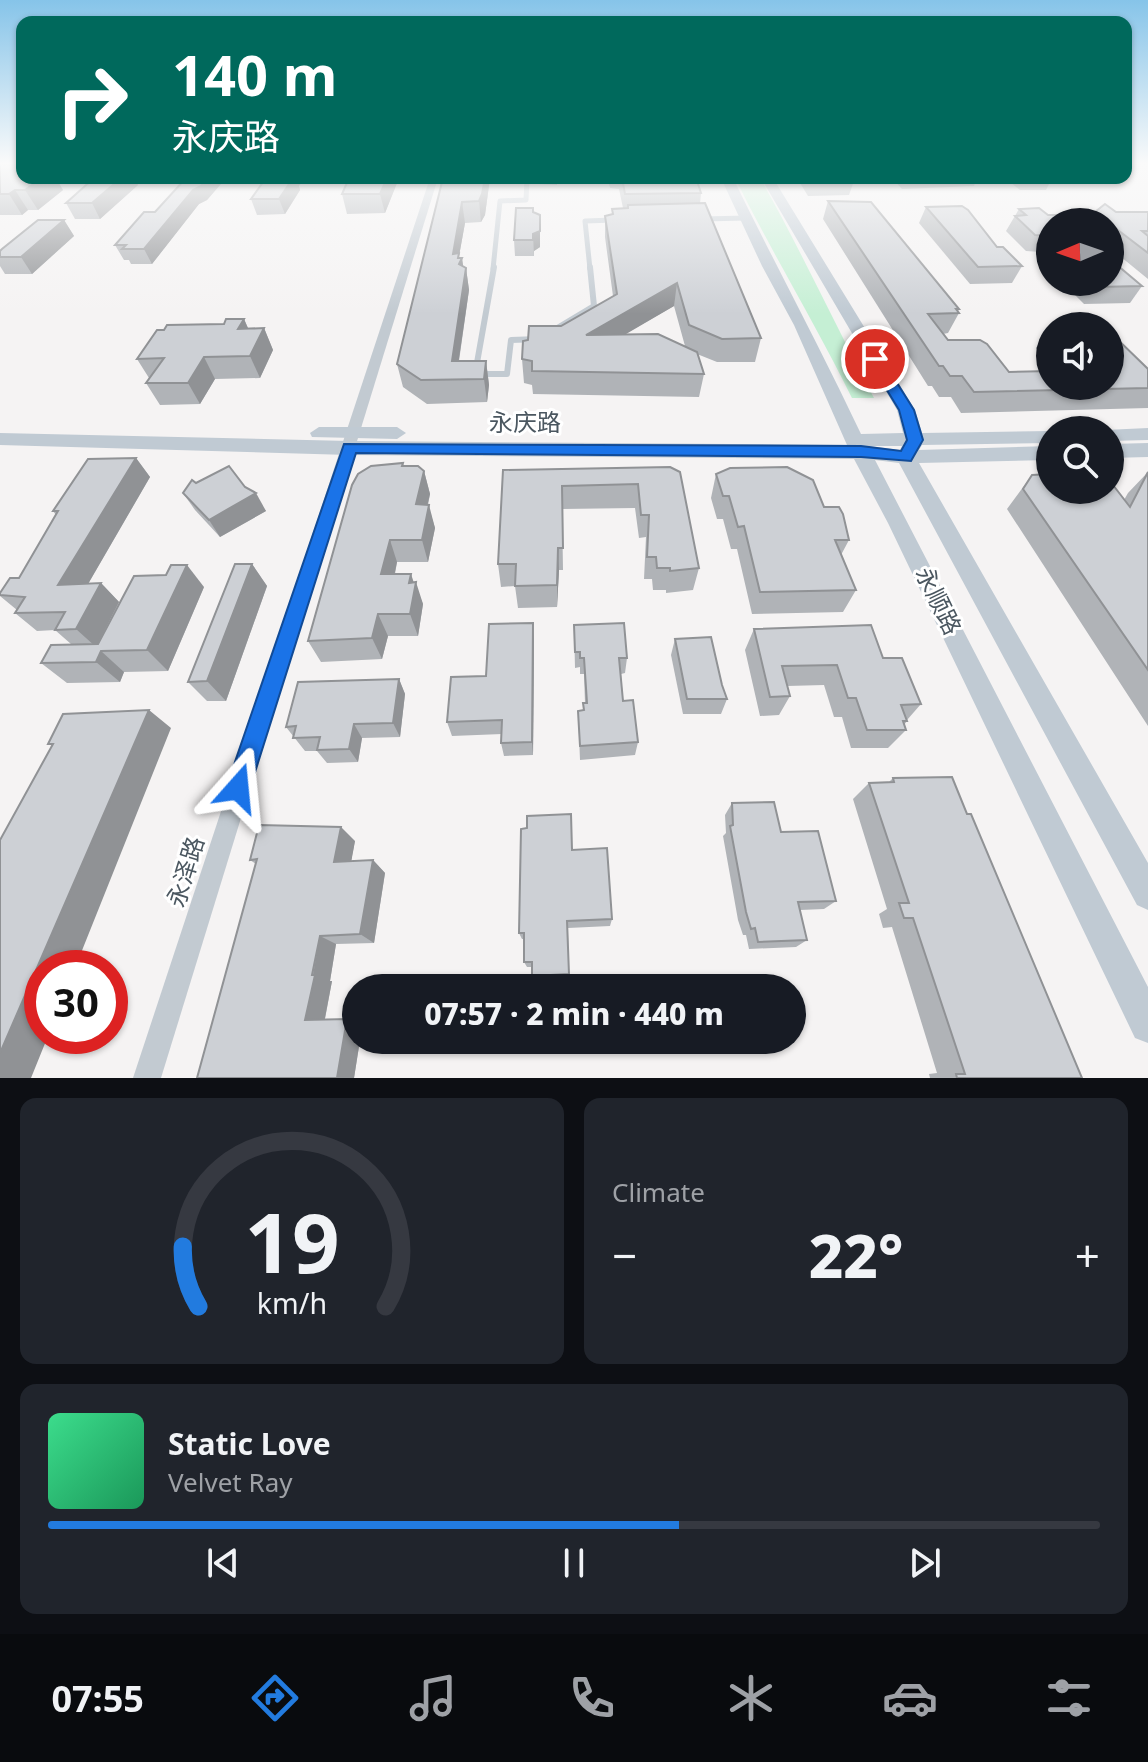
<!DOCTYPE html>
<html lang="en">
<head>
<meta charset="utf-8">
<style>
	body { margin:0; font-family:"Noto Sans","Noto Sans SC",sans-serif; background:#20242c; color:#f1f3f6; height:100vh; display:flex; flex-direction:column; font-size:30px; white-space:nowrap }
	* { box-sizing:border-box; margin:0 }
	p { font-size:26px; color:#9ea1a6 }
	.icon { flex:none; width:44px; height:44px; fill:none; stroke:currentColor; stroke-width:2; stroke-linecap:round; stroke-linejoin:round }
	.map { position:relative; height:1078px; overflow:hidden }
	.details { display:flex; flex-direction:column; gap:20px; padding:20px; background:#0d0f14; flex:1 }
	.details>* { flex:none }
	.guide { position:absolute; left:16px; top:16px; width:1116px; height:168px; border-radius:16px; box-shadow:0 2px 6px #0004; background:#00695c; color:#fff; overflow:hidden }
	.needle { width:52px; rotate:268deg }
	.buttons { position:absolute; left:1036px; top:208px; display:grid; gap:16px }
	.buttons a { display:grid; place-items:center; width:88px; height:88px; border-radius:50%; background:#171b24; box-shadow:0 2px 6px #0004; font-size:40px }
	.speed { position:absolute; left:24px; top:950px; display:flex; gap:16px; font-size:40px; font-weight:700; text-align:center }
	.speed>* { display:grid; place-content:center; width:104px; height:104px; border-radius:50%; background:#171b24; box-shadow:0 2px 6px #0004; line-height:1 }
	.speed .limit { border:12px solid #d22; background:#fff; color:#111 }
	.pin { position:absolute; display:grid; place-items:center; width:68px; height:68px; color:#fff; margin:-34px; border:4px solid #fff; border-radius:50%; box-shadow:0 2px 8px #0007 }
	.me { position:absolute; width:88px; margin:-44px; rotate:18deg; stroke-linejoin:round; filter:drop-shadow(0 0 6px #0008) }
	.turn { display:flex; align-items:center; gap:28px; height:168px; padding:0 24px; font-size:36px }
	.turn .icon { width:104px; height:104px; stroke-width:2.5 }
	.turn b { display:block; font-size:56px; line-height:68px }
	.big { font-size:60px; font-weight:800; line-height:1.1 }
	.details .tile { flex:1; display:flex; flex-direction:column; justify-content:center; gap:12px; min-width:0; padding:0 28px; border-radius:16px; background:#20242c }
	.details .dial { align-items:center; gap:0 }
	.dial svg { height:208px; overflow:visible; fill:none; stroke:#363941; stroke-width:7; stroke-linecap:round; text-anchor:middle }
	.dial text { fill:#f1f3f6; stroke:none }
	.song { display:flex; align-items:center; gap:24px }
	.cover { width:96px; height:96px; border-radius:12px; background:linear-gradient(135deg,hsl(150 70% 55%),hsl(150 70% 35%)) }
	.played { height:8px; border-radius:4px; background:linear-gradient(90deg,#227bdf 60%,#363941 60%) }
	.keys { display:flex; justify-content:space-around; direction:ltr }
	.heat { display:flex; justify-content:space-between; align-items:center; font-size:44px; direction:ltr }
	.details .tiles { flex:1; display:grid; gap:20px; grid-template-columns:1fr 1fr }
	.tile:last-child { grid-column:span 2 }
	.trip { position:absolute; left:342px; top:974px; width:464px; height:80px; border-radius:40px; background:#171b24; box-shadow:0 2px 6px #0004; font-weight:800; line-height:80px; text-align:center }
	.tabs { display:flex; height:128px; justify-content:space-around; align-items:center; background:#090b0e; color:#9ea1a6 }
	.tabs .icon { width:56px; height:56px }
	.tabs .active { color:#227bdf }
	.tabs b { font-size:36px; color:#f1f3f6 }
	.map>svg:first-child { display:block }
</style>
</head>
<body>
<div class="map">
<svg width="1148" height="1078" viewBox="0 0 1148 1078">
	<rect width="100%" height="100%" fill="#f5f3f3"/>
	<path fill="#c5efd4" d="M735,178H760C801,250 835,325 874,398H852C815,323 772,253 735,178Z"/>
	<g fill="none" stroke-linecap="round" stroke-linejoin="round">
		<g stroke="#c2cad1" stroke-width="5">
			<path d="M703,219L746,218"/>
			<path d="M493,269L500,201L526,200L527,178"/>
			<path d="M590,269L585,221L614,220"/>
		</g>
		<g stroke="#c2cad1" stroke-width="6">
			<path d="M494,267L475,374H507L511,340L539,339"/>
			<path d="M554,330L594,306L590,267"/>
		</g>
		<path fill="#c2cad1" fill-rule="evenodd" d="M430,178H438L161,1078H133Z"/>
		<g fill="#c0cad3" fill-rule="evenodd">
			<path d="M721,178H733C775,264 820,347 861,434L903,433L897,410L761,178H773L915,410L922,433L1050,431V443L922,445L919,450L1050,446V460L919,463L1148,863V910L1137,905L899,463L875,460L1148,987V1043L1135,1038L888,523L854,459L349,455L0,445V433L349,441L847,445L794,325L762,266ZM869,446H902L900,450Z"/>
			<path d="M319,427H397L406,433L397,439L312,437L310,433Z"/>
			<path d="M1148,428V440L1110,441V430H1105Z"/>
			<path d="M1148,443V457L1110,458V444Z"/>
		</g>
	</g>
	<g fill="#b0b3b7" fill-rule="evenodd">
		<path d="M0,163L63,190L38,210H28L22,215H0Z"/>
		<path d="M186,178H226L207,200L199,204L152,264H131L129,260H124L115,245L155,212Z"/>
		<path d="M399,178L385,213L347,214L342,194Z"/>
		<path d="M443,178H490L485,215L481,222L465,223L459,256V258H462L463,266L466,268L469,290L459,361H486L489,385L487,402L427,404L403,387L397,364Z"/>
		<path d="M533,178H557V185L538,184V181L533,180Z"/>
		<path d="M604,178H696L701,193L700,204L761,338L755,362H717L697,354L704,374L699,397L533,394L532,385L524,383L522,359L528,340L561,326L613,296L605,237V216L612,214V209L623,208L619,189L610,188L609,184H605ZM674,306L685,346L625,334Z"/>
		<path d="M797,178H855L849,195L808,196Z"/>
		<path d="M892,178H977L974,186L902,189Z"/>
		<path d="M1005,178H1052L1046,190H1020Z"/>
		<path d="M138,185L100,219H75L66,203Z"/>
		<path d="M299,186L300,190L285,214L257,215L251,199Z"/>
		<path d="M828,201L959,309L958,312L959,313L948,333L943,334L948,340L1009,372L1148,369V408L961,413L951,397H939L932,386H928L823,219Z"/>
		<path d="M926,207L997,247L1022,266L1012,283L970,284L919,223Z"/>
		<path d="M1019,209L1050,222V261L1041,252L1026,251L1006,231Z"/>
		<path d="M1095,212H1148V279L1110,248V222H1089Z"/>
		<path d="M534,213L540,247L534,251V256H515L514,240Z"/>
		<path d="M64,220L74,236L32,274H5L0,266V251Z"/>
		<path d="M1062,282H1110L1142,286L1130,303L1084,304Z"/>
		<path d="M244,319L248,328H264L273,350L260,378L215,379L200,404L160,405L146,383L149,378L137,359L224,324Z"/>
		<path d="M1049,327H1050V369L1038,356L1040,353L1036,348Z"/>
		<path d="M136,458L150,477L88,584L101,583L119,602L98,644L204,587L168,671L124,672L120,682L67,683L41,663L71,644L55,630L37,631L15,613L17,610L0,596V593L19,578L56,515L53,511Z"/>
		<path d="M403,463L404,466L424,471L430,494L428,505L435,528L428,562H397L395,574L414,583L423,604L418,636H388L382,659L321,662L308,641Z"/>
		<path d="M670,467L699,568L693,590L666,593V590H653L652,579H644L646,537L639,538L635,508L562,509L563,570H559L557,607L518,608L515,586L501,587L498,564L503,470Z"/>
		<path d="M1148,472V726L1007,509L1032,475L1124,500L1128,493Z"/>
		<path d="M716,474L824,507L849,540L841,555L856,590L843,612L752,614L737,549H731L723,519H717L711,498Z"/>
		<path d="M196,483L245,487L266,511L220,537L195,510L183,493Z"/>
		<path d="M252,564L267,586L226,701H207L188,682Z"/>
		<path d="M533,623L534,639L533,755L504,756L501,743L502,734L452,736L447,722Z"/>
		<path d="M574,625L627,658L625,673L621,674L623,701L638,742L635,755L580,760L578,711L583,710L585,703L584,674H580V667L575,668Z"/>
		<path d="M754,629L883,658L921,704L907,720V721L904,725L906,730L888,748H851L842,717H834L824,685L787,686L790,696L779,715L760,716L745,650Z"/>
		<path d="M675,639L722,685L727,699L721,714H683L671,655Z"/>
		<path d="M399,679L405,694L400,737L362,738L358,762L327,763L317,751H305L286,727Z"/>
		<path d="M893,778L1082,1078H930L929,1074L937,1073L892,927L883,928L879,914L887,909L853,799L869,783H888Z"/>
		<path d="M732,803L781,832L836,901L824,909L800,910L807,940L796,947L749,949L746,935H743L738,920L723,836L726,833L725,815Z"/>
		<path d="M355,841L351,861L373,860L385,873L374,943L336,944L330,981H332L325,1019H347L356,1020V1040H360L354,1078H197L256,864L250,860Z"/>
		<path d="M572,850L612,919L610,926L568,928L569,979L534,980L532,976V967H527L524,962V939H522L519,933Z"/>
	</g>
	<g fill="#909295">
		<path d="M29,178H56L63,190L38,210L25,190Z"/>
		<path d="M121,178H134L138,185L100,219L92,203Z"/>
		<path d="M208,178H226L207,200L199,204L152,264L144,249L193,190Z"/>
		<path d="M293,178H304L299,186L300,190L285,214L279,199Z"/>
		<path d="M387,178H399L385,213L380,194Z"/>
		<path d="M485,178H490L485,215L481,222L479,201Z"/>
		<path d="M15,190L28,210L22,215L9,194Z"/>
		<path d="M462,202L465,223L459,256L460,262L462,258L465,280L466,268L469,290L456,379L452,361L453,254Z"/>
		<path d="M540,215V247L534,251V256L533,234Z"/>
		<path d="M64,220L74,236L32,274L21,257Z"/>
		<path d="M677,283L674,306L585,358L586,335Z"/>
		<path d="M244,319L253,340L238,329Z"/>
		<path d="M264,328L273,350L260,378L250,356Z"/>
		<path d="M204,357L215,379L200,404L188,383Z"/>
		<path d="M486,361L489,385L487,402L484,379Z"/>
		<path d="M136,458L150,477L77,603L58,585Z"/>
		<path d="M424,471L430,494L422,528L416,504Z"/>
		<path d="M256,493L266,511L220,537L209,520Z"/>
		<path d="M429,505L435,528L428,562L422,540Z"/>
		<path d="M390,540L397,562L390,596L381,574Z"/>
		<path d="M558,548L559,570L557,607V585Z"/>
		<path d="M252,564L267,586L226,701L207,681Z"/>
		<path d="M187,565L204,587L168,671L147,650Z"/>
		<path d="M411,574L415,586L416,582L423,604L418,636L410,614L409,583Z"/>
		<path d="M101,583L119,602L96,647L76,629Z"/>
		<path d="M378,614L388,636L382,659L372,638Z"/>
		<path d="M533,623L534,639L533,755L532,742Z"/>
		<path d="M101,651L124,672L120,682L96,662Z"/>
		<path d="M399,679L405,694L400,737L393,723Z"/>
		<path d="M149,710L171,728L75,968H42V1036H48L31,1078H0V1053Z"/>
		<path d="M354,724L362,738L358,762L349,749Z"/>
		<path d="M341,827L355,841L349,874L334,862Z"/>
		<path d="M373,860L385,873L374,943L360,934Z"/>
		<path d="M320,936L336,944L330,981H332L324,1023L305,1020Z"/>
		<path d="M347,1019L356,1020V1040H360L354,1078H337Z"/>
	</g>
	<g fill="#cdd0d5" stroke="#909295" stroke-width="2">
		<path d="M0,163H22V178H41L25,190H15L9,194H0Z"/>
		<path d="M94,178H121L92,203H66Z"/>
		<path d="M186,178H208L201,186L193,190L144,249H122L126,245H115L144,212H155Z"/>
		<path d="M266,178H293L279,199H251Z"/>
		<path d="M349,178H387L380,194H342Z"/>
		<path d="M443,178H485L482,194L479,201L462,202L453,254L459,253L458,258H462L459,264L466,268L452,361H486L484,379L421,380L397,364Z"/>
		<path d="M622,178H696L701,193L625,194Z"/>
		<path d="M828,201L871,202L959,309H956L959,313L928,314L948,340H980L987,344L1009,372L1050,371V386H1110V332L1148,369V388L974,392L962,376H950L943,366H939Z"/>
		<path d="M705,203L761,338L722,339L689,325L677,283L586,335L658,334L697,352L704,374L532,371V361L522,359L523,341L528,340L529,326H561L617,294L605,216L613,214L612,209L628,208V205Z"/>
		<path d="M1105,204L1116,212H1148V231H1142L1148,236V253L1110,224V222H1108L1095,212Z"/>
		<path d="M962,206L968,210L997,247H1003L1022,266L978,267L926,207Z"/>
		<path d="M516,208H533V212L540,215V231L533,234V240H514Z"/>
		<path d="M1039,208L1048,215H1062L1070,222H1050V236L1035,235L1015,216L1026,215L1019,209Z"/>
		<path d="M38,220H64L21,257H0V251L2,249Z"/>
		<path d="M1110,264L1117,265L1142,286L1096,287L1090,282H1110Z"/>
		<path d="M226,319H244L238,329L264,328L250,356L204,357L188,383H146L164,358L137,359L157,330H164L167,325L224,324Z"/>
		<path d="M136,458L58,585L101,583L76,629L55,630L65,612L15,613L25,597L0,595V593L10,578H19L58,511H53L88,459Z"/>
		<path d="M403,463L402,466H418L424,471L416,504L429,505L422,540H390L381,574H411L409,583L416,582L410,614H378L372,638L308,641L352,485L358,474L371,466Z"/>
		<path d="M229,466L245,487L256,493L209,520L183,493L192,480L196,483Z"/>
		<path d="M670,467L680,472L699,568L670,571V568H657L656,557H647L649,515H641L638,484L562,486L563,548H558L557,585L515,586L516,564H498L503,470Z"/>
		<path d="M787,467L813,480L824,507H839L843,514L849,540H835L856,590L760,592L744,526L738,527L729,496H723L716,474L730,468Z"/>
		<path d="M1148,472V670L1023,489L1032,475L1050,474V490H1110V484L1113,485L1130,507Z"/>
		<path d="M235,564H252L207,681L188,682Z"/>
		<path d="M171,565H187L147,650L101,651L96,662L41,663L51,645L98,644L134,576L166,575Z"/>
		<path d="M533,623L532,742L501,743L502,720L447,722L451,677L486,676L489,624Z"/>
		<path d="M624,623L627,658H619L623,701L633,700L638,742L580,746L578,711L584,710L583,703H587L584,658H580V652H575L574,625Z"/>
		<path d="M871,625L883,658H902L921,704L901,705L907,721H903L906,730H867L856,698H848L837,665L782,666L790,696L770,697L754,629Z"/>
		<path d="M711,637L722,685L727,699H687L675,639Z"/>
		<path d="M399,679L393,723L354,724L349,749L317,750L320,737L293,738L296,726L286,727L298,682Z"/>
		<path d="M149,710L0,1053V840L53,744H48L63,714Z"/>
		<path d="M952,777L967,814H971L1082,1078H957L956,1074H965L913,918H904L899,903H909L869,783L894,782L893,778Z"/>
		<path d="M774,802L781,832L818,831L836,901L798,902L807,940L758,942L755,928L751,929L746,912L730,826L733,825L732,803Z"/>
		<path d="M571,814L572,850L607,848L612,919L567,921L569,974L532,976V962H524V933H519L521,829L527,828V816Z"/>
		<path d="M259,825L341,827L334,862L373,860L360,934L320,936L312,975H315L305,1020L347,1019L337,1078H197L257,859L250,860Z"/>
	</g>
	<linearGradient id="sky" x2="0" y2="1"><stop stop-color="#86c4e9"/><stop offset="0.52" stop-color="#fafafa"/><stop offset="1" stop-color="#fafafa" stop-opacity="0"/></linearGradient>
	<rect width="1148" height="314" fill="url(#sky)"/>
	<path fill="#1a73e8" stroke="#114b97" stroke-width="2" d="M875,355L882,359L914,410L923,440L911,461L861,457L356,453L250,788L246,797L238,801L229,797L226,788L344,444L861,446L901,451L907,440L899,410L868,359Z"/>
	<g text-anchor="middle" stroke-width="6" stroke-linejoin="round" paint-order="stroke">
		<g font-size="24" fill="#4b5760" stroke="#fff">
			<text x="525" y="431">永庆路</text>
			<text transform="translate(938 601) rotate(64)" y="8">永顺路</text>
			<text transform="translate(186 872) rotate(-73)" y="8">永泽路</text>
		</g>
	</g>
</svg>
<div class="buttons">
<a><svg class="needle" viewBox="-14 -14 28 28"><path d="M0-13l5 13h-10z" fill="#e53935"/><path d="M0 13l5-13h-10z" fill="#9ea1a6"/></svg></a>
<a><svg class="icon" aria-label="sound" viewBox="0 0 24 24"><path d="M4 9h4l5-4v14l-5-4H4zM17 9q2 3 0 6"/></svg></a>
<a><svg class="icon" aria-label="search" viewBox="0 0 24 24"><circle cx="10" cy="10" r="6"/><path d="M15 15l6 6"/></svg></a>
</div>
<div class="speed"><div class="limit">30</div></div>
<div class="pin" style="left:875px;top:359px;background:#d93025"><svg class="icon" aria-label="arrive" viewBox="0 0 24 24"><path d="M6 21V4h12l-3 4 3 4H6"/></svg></div>
<svg class="me" style="left:238px;top:788px" viewBox="-20 -20 40 40"><path d="M0-17L14 15 0 8-14 15z" fill="#1a73e8" stroke="#fff" stroke-width="4"/></svg>
<div class="trip">07:57 · 2 min · 440 m</div>
<div class="guide">
<div class="turn"><svg class="icon" aria-label="right" viewBox="0 0 24 24"><path d="M7 20v-9h11M14 6l5 5-5 5"/></svg><div><b>140 m</b>永庆路</div></div>
</div>
</div>
<section class="details">
<div class="tiles">
<div class="tile dial"><svg viewBox="0 0 100 80">
<path d="M14 69A42 42 0 1 1 86 69"/>
<path d="M14 69A42 42 0 0 1 8 46" stroke="#227bdf"/>
<text x="50" y="56" font-size="32" font-weight="700">19</text>
<text x="50" y="72" font-size="11">km/h</text>
</svg></div>
<div class="tile"><p>Climate</p>
<div class="heat"><a>−</a><b class="big">22°</b><a>+</a></div>
</div>
<div class="tile">
<div class="song"><i class="cover"></i><div><b>Static Love</b><p>Velvet Ray</p></div></div>
<div class="played"></div>
<div class="keys"><svg class="icon" aria-label="previous" viewBox="0 0 24 24"><path d="M18 5L8 12l10 7zM5 5v14"/></svg><svg class="icon" aria-label="pause" viewBox="0 0 24 24"><path d="M8 5v14M16 5v14"/></svg><svg class="icon" aria-label="next" viewBox="0 0 24 24"><path d="M6 5l10 7-10 7zM19 5v14"/></svg></div>
</div>
</div>
</section>
<nav class="tabs">
<b>07:55</b>
<svg class="icon active" aria-label="directions" viewBox="0 0 24 24"><path d="M12 3l9 9-9 9-9-9zM9 14v-3h6M13 9l2 2-2 2"/></svg>
<svg class="icon" aria-label="music" viewBox="0 0 24 24"><path d="M9 18V5l10-2v13"/><circle cx="6" cy="18" r="3"/><circle cx="16" cy="16" r="3"/></svg>
<svg class="icon" aria-label="phone" viewBox="0 0 24 24"><path d="M5 4h4l2 5-3 2q2 4 5 5l2-3 5 2v4C11 20 4 13 5 4z"/></svg>
<svg class="icon" aria-label="climate" viewBox="0 0 24 24"><path d="M12 3v18M4 7l16 10M4 17L20 7"/></svg>
<svg class="icon" aria-label="car" viewBox="0 0 24 24"><path d="M5 17H2v-5l4-1 3-4h7l3 4 3 1v5h-3M9 17h6M6 11h13"/><circle cx="7" cy="17" r="2"/><circle cx="17" cy="17" r="2"/></svg>
<svg class="icon" aria-label="filters" viewBox="0 0 24 24"><path d="M4 7h16M4 17h16"/><circle cx="9" cy="7" r="2"/><circle cx="15" cy="17" r="2"/></svg>
</nav>
</body>
</html>
